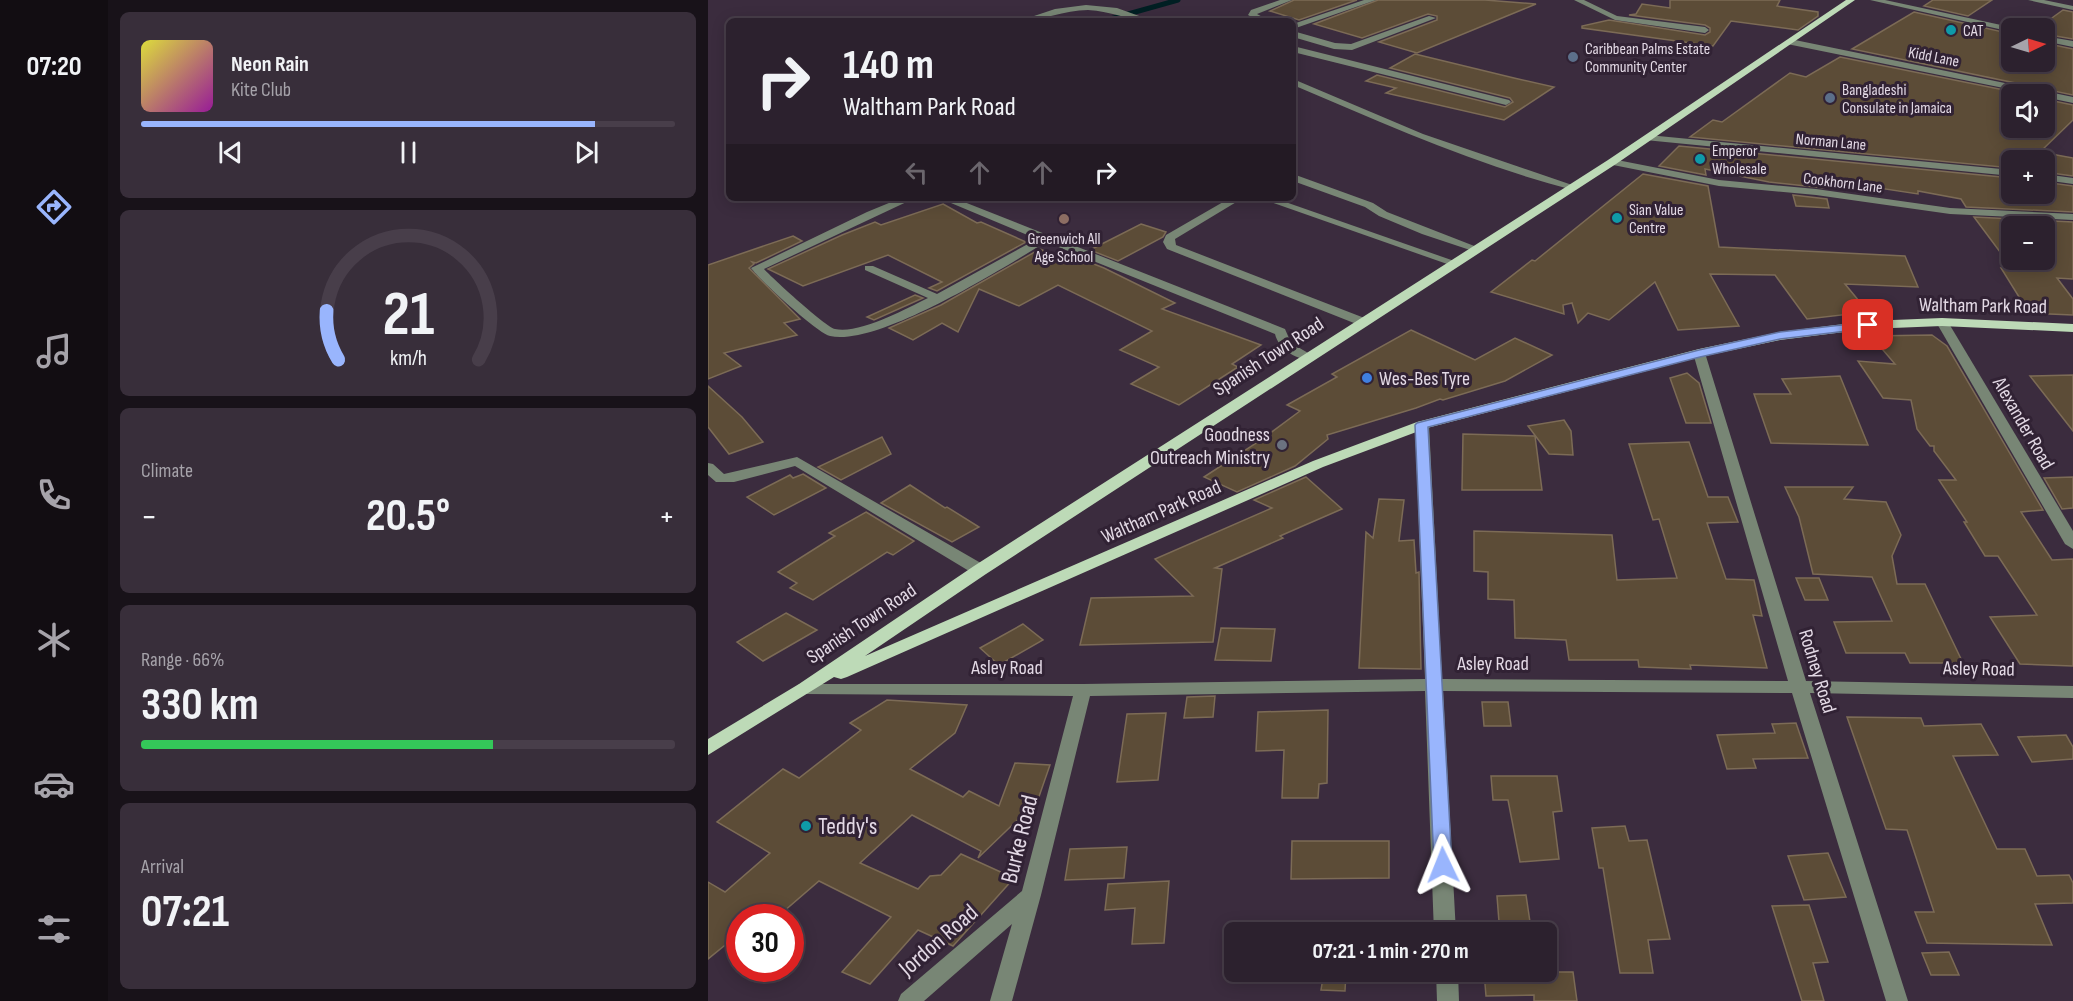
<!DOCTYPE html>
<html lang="en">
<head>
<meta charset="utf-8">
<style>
	body { margin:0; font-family:"Sofia Sans Condensed",sans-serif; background:#382e3a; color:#f1f3f6; height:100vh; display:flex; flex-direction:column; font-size:22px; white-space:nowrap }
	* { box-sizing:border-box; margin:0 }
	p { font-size:20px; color:#a6a3aa }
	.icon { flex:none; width:33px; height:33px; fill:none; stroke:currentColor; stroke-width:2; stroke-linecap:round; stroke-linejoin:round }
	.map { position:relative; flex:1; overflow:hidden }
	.panel { display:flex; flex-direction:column; gap:12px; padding:12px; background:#181219; width:600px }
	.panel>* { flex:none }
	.top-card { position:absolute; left:18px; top:18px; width:570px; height:183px; border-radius:9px; box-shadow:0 3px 15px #0003,0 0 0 2px #483e4a; background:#2c212e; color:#f1f3f6; overflow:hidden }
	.needle { width:39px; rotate:85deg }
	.fabs { position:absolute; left:1293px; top:18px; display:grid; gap:12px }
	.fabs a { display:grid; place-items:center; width:54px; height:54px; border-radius:9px; background:#2c212e; box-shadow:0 3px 15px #0003,0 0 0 2px #483e4a; font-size:30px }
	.speed { position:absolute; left:18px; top:904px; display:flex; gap:12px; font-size:30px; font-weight:700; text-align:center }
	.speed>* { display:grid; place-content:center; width:78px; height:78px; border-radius:50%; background:#2c212e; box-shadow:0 3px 15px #0003,0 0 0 2px #483e4a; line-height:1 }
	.speed .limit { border:9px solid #d22; background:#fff; color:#111 }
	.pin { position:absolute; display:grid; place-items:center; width:51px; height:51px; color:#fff; margin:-26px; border-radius:12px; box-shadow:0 3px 9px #0006 }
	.me { position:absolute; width:66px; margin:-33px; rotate:358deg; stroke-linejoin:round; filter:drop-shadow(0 0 4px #0008) }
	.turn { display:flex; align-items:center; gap:21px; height:126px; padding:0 18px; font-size:27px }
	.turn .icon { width:78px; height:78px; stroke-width:2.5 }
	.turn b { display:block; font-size:42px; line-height:51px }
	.lanes { display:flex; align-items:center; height:57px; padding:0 18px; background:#0003; justify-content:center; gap:30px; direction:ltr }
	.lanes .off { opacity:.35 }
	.big { font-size:45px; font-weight:700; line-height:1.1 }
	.panel .card { flex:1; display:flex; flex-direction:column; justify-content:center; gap:9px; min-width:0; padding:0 21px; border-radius:9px; background:#382e3a }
	.panel .dial { align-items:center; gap:0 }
	.dial svg { height:156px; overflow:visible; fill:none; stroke:#483e4a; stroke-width:7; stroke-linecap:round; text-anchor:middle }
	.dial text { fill:#f1f3f6; stroke:none }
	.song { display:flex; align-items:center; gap:18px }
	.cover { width:72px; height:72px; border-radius:9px; background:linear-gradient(135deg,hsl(60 70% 55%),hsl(300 70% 35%)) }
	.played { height:6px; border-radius:3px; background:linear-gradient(90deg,#99b5fd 85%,#483e4a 85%) }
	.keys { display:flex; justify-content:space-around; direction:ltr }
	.heat { display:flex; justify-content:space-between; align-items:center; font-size:33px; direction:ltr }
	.charge { height:9px; border-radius:4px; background:linear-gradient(90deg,#34c759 66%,#483e4a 0) }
	.trip { position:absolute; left:516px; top:922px; width:333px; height:60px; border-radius:9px; background:#2c212e; box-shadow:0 3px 15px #0003,0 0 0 2px #483e4a; font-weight:700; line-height:60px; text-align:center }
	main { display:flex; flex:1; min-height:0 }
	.menu { display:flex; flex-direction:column; width:108px; justify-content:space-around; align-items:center; background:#120d12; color:#a6a3aa }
	.menu .icon { width:42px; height:42px }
	.menu .on { color:#99b5fd }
	.menu b { font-size:27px; color:#f1f3f6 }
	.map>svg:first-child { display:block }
</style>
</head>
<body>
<main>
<nav class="menu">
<b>07:20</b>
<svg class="icon on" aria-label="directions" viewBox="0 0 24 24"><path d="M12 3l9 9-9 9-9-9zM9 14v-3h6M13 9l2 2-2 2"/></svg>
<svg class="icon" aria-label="music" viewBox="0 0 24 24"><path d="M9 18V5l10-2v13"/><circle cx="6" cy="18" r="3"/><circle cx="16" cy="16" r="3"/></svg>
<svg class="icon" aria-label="phone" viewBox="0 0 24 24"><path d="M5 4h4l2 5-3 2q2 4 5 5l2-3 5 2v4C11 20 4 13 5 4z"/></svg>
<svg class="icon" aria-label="climate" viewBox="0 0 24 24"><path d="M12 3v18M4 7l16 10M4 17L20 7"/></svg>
<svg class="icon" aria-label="car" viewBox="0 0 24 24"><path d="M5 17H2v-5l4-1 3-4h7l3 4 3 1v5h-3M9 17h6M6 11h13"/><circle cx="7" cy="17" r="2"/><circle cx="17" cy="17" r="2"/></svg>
<svg class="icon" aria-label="filters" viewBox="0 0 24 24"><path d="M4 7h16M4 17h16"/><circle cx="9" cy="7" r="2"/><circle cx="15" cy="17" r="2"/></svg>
</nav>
<section class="panel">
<div class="card">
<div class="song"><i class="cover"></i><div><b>Neon Rain</b><p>Kite Club</p></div></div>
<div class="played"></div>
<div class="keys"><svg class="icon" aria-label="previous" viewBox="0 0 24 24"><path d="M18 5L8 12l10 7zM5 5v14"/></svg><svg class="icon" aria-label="pause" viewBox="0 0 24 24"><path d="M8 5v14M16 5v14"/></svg><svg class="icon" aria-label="next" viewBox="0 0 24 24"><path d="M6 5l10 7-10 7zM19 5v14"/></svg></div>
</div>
<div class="card dial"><svg viewBox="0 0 100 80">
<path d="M14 69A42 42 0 1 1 86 69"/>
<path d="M14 69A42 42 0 0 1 8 44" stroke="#99b5fd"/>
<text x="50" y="56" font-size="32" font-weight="700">21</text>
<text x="50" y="72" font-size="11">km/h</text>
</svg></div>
<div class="card"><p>Climate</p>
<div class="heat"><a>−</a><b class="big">20.5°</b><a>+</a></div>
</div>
<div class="card"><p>Range · 66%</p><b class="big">330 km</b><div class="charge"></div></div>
<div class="card"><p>Arrival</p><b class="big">07:21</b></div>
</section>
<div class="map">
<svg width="1365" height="1001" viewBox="0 0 1365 1001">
	<rect width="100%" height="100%" fill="#3b2c3e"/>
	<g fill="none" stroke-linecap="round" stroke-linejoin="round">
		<path stroke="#001f23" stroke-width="5" d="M395,21L470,0"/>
	</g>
	<g fill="#5c4c37" stroke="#7c6b56" stroke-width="1.5" fill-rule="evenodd">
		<path d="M586,0H649L591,20L562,11Z"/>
		<path d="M670,0H777L828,4L709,53L671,42L729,20V16L720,14L654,38L606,24Z"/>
		<path d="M962,0H1072L1069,6L1110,12V16L1090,30L1023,21L1005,46L874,28V26L901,20L997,35L1002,32V28L997,25L921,15L928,14L934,4L962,8Z"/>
		<path d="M1225,0H1284L1260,16L1216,6Z"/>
		<path d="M1355,10L1365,12V39L1336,34V28H1330Z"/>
		<path d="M1206,12L1304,34V62H1336V43L1365,49V95L1144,49Z"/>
		<path d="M707,54L806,78L846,87L796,120L678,93L688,88L658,81L669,75L797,107L805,102L802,98L682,68Z"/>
		<path d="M1132,57L1316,94H1304V128H1336V99L1365,105V120L1332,152L1365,158V176L1336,172V160H1304V168L982,137L1005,120L1014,122L1082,73L1098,77Z"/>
		<path d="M971,146L1304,178V194H1336V182L1365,186V212L1258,207L1253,199L1210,191V194L1158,186V191L1117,188L1061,182L997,169L998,175L951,166Z"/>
		<path d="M935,174L1000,186L1011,247L1197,256L1210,287L1137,284L1160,312L1099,319L1067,275L1002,274L1031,326L970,330L947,282L901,320L880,313L870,323L864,303L855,305L856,314L783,292L824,260L827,261Z"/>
		<path d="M1085,195L1119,199L1121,208L1088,206Z"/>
		<path d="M235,204L269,223L273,222L318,242L229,291L221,288L234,282L180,255L95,286L60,269L134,235L167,222L173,225Z"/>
		<path d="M1266,217L1365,222V279L1349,278L1365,299V315L1321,313L1293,268H1304ZM1304,226H1336V260H1304Z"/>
		<path d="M433,224L458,232L455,237L410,261L382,250Z"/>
		<path d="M85,236L94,241L48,263L44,262L46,264L41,268L92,319L76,323L89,335L16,353L33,366L0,379V265Z"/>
		<path d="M332,249L359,261L368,257L396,268L467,303L454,309L553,345L524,364L530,367L471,405L423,384L451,367L412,350L444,331L350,285L311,306L271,289L250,332L234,323L205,340L181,328L233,305Z"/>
		<path d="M207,295L215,298L166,320L159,317Z"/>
		<path d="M703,330L767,360L807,338L844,355L797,381L735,400L732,399L708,408L619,435L620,439L587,466L529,492L496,477L553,440L592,411L579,405L629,377L624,374Z"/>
		<path d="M1224,335L1239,346L1335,510L1313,512L1344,560L1365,559V666L1312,664L1282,617L1329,615L1290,556H1277L1256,522H1259L1231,480H1248L1226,451V446H1222L1209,429L1203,400L1175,398L1150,361L1187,364L1163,336Z"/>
		<path d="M979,373L991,383L1003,423H978L962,378Z"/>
		<path d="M1365,375V431L1322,376Z"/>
		<path d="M1132,376L1160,445L1063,443L1046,394H1083L1074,379Z"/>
		<path d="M0,386L34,417L55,442L21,454L0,427Z"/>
		<path d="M856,420L863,431L865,455L841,454L820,426Z"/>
		<path d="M755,434L827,436L834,490H754Z"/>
		<path d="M174,437L183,454L133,480L110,467Z"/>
		<path d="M981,442L1000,497H1020L1030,522L999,523L1018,579L1046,580L1054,616L1045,615L1059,668L982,665L983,669L931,667L930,660H861L858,640L807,638L806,600L780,599V572L766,571V531L904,535L909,580L969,578L951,519L945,520L921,444Z"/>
		<path d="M95,474L118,488L66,515L39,497L82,475L85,478Z"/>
		<path d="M598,477L634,509L572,536L575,538L507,568L514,569L505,642L372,645L383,598L485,596L447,559L564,508L546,500Z"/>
		<path d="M1365,477V508L1354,509L1336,478Z"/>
		<path d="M202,485L237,508L239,507L271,527L244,542L173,503Z"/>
		<path d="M1077,487H1145L1136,499L1178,502L1193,535L1184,556L1189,584H1217L1255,663H1202L1197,653H1138L1126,622L1184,621L1164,577L1105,574L1091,517Z"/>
		<path d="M671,499L696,500L691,541L706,540L708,573L711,572L713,669L651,668L658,532L665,538Z"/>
		<path d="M158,512L206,541L185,555L179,552L105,600L82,588L89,583L70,572L127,536L121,533Z"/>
		<path d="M1088,578H1111L1120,600H1097Z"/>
		<path d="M78,613L109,630L55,661L29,642Z"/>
		<path d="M315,624L335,640L291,665L272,648Z"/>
		<path d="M513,628L567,629L563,661L507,660Z"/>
		<path d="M507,696L505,717L476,718L479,697Z"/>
		<path d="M179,700L259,705L247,733L202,769L255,797L261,791L291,806L307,763L342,765L327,808H322L270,858L273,851L204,815L152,863L210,889L222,876L233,875L253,854L306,878L245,946L210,930L162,984L134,972L183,917L111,881L68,918H32V933L0,959V882L17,892L62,853L9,822L75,769L91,778L153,730L142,723Z"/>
		<path d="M774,702H800L803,726H776Z"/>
		<path d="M620,710L619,783L611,784L610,798H574L576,750L548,751L550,712Z"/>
		<path d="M458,713L450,780L409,782L419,714Z"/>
		<path d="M1139,717L1213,718L1216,726L1273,724L1290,755L1245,756L1289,849H1317L1329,876L1361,875L1365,883V903L1327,904L1344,945L1219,943L1207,912H1226L1199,830L1178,829Z"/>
		<path d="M1088,723L1100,758L1045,759L1048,768L1019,769L1009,735L1067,733L1064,724Z"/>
		<path d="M1358,735L1365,747V759L1324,762L1310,737Z"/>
		<path d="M783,776H849L854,811L845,812L851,859L812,862L800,800H785Z"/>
		<path d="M917,826L921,841L939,840L962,939L940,940L945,973H912L895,868H891L884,828Z"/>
		<path d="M584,841H681V878L583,879Z"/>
		<path d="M419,847L416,878L357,880L362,849Z"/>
		<path d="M1120,853L1138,897L1096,900L1080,856Z"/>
		<path d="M461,881L456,943L424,944L427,908L397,910L400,884Z"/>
		<path d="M818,895L822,922H791L789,896Z"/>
		<path d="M1101,905L1120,962L1105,963L1116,1001H1094L1064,906Z"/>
		<path d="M1241,952L1251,975H1223L1214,953Z"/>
		<path d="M616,972H638L637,991L613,990Z"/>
		<path d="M776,972H865L869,1001H826V995L778,996Z"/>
	</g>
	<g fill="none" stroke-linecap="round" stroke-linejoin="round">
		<g fill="#788675" fill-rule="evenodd">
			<path d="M572,0H584L549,14L562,21H551L540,15L543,10Z"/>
			<path d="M656,0H668L585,29V24Z"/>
			<path d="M866,0H876L909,16L997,27L1001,30L997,33L907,20Z"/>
			<path d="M1162,0H1177L1307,28H1304V32Z"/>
			<path d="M1320,0H1336L1365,6V10Z"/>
			<path d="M378,5L409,8L445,21C423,21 403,11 380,10C356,10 334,21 311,21L347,9Z"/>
			<path d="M721,16L728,18L644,50L626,49L585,37V31L627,43L643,44Z"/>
			<path d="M1336,36L1365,41V47L1336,41Z"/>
			<path d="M1082,39L1365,97V103L1336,97V94H1325L1079,44L1078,42Z"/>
			<path d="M585,46L801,100L803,102L798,105L585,52Z"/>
			<path d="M585,79L715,134L870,187L865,190C768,165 677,124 585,85Z"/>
			<path d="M940,135L1304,170V176L937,140L935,138Z"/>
			<path d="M904,159L1011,180L1108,189L1242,208L1365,214V220L1242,214L1108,195L1011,186L900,164V160Z"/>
			<path d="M585,174L665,203L679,212L774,249L768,252L714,234L671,216L657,207L585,181Z"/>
			<path d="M1336,174L1365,178V184L1336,180Z"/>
			<path d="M193,198H207L56,269C64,278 119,328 127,329C153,334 197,309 220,298L157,270V266H165L229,294L329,239L231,198H246L577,329L583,343L607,357L601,361C586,357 571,350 567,334L338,242C295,268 170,347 122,336C109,333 53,281 43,268L159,212Z"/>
			<path d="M522,198H535L467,239L468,245L659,319L661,322L659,325H651L459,249L455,242L458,235Z"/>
			<path d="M551,198H566L752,263L750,265H742Z"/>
			<path d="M1234,318L1240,322L1365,531V549L1357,544L1228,322Z"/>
			<path d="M991,349L997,353L1098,681L1365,686V698L1102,693L1200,1001H1178L1084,693L735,691L748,933H726L717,691L382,696L333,895L304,1001H282L304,924L216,1001H190L193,994L314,891L365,696L97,694L91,692L88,688L91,684H375L717,679L707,425L709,422L714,421L721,425L734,679L1080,681L985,353Z"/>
			<path d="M89,457L278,566L280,570L272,575L266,574L87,466L26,482H8L0,475V463L5,464L16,474Z"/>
			<path d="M728,972H750L751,1001H729Z"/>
		</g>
		<path fill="#bddab7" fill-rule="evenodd" d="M1138,0H1147L908,164L278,574L157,656L605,461L709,422L991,349L1072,332L1160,321L1234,318L1365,324V332L1234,326L1160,329L1072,340L992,357L719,428L615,467L139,677L133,679L126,677L0,755V739L91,684L266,566L900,160Z"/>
	</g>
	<path fill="#99b5fd" stroke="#6376a4" stroke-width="1.5" d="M1160,322L1165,325L1164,328L1072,339L992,357L720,427L744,865L741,870L735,873L728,870L726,865L707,425L709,423L991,350L1072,332Z"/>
	<g fill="#0f9aa8" stroke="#312234" stroke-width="2">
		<circle cx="1243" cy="30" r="6"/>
		<circle cx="992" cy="159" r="6"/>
		<circle cx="909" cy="218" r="6"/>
		<circle cx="98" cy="826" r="6"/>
	</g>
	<g fill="#5c6f8a" stroke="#312234" stroke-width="2">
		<circle cx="865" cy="57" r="6"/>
		<circle cx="1122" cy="98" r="6"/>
	</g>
	<circle fill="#8d6e63" stroke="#312234" stroke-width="2" cx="356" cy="219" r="6"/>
	<circle fill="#3f7fe0" stroke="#312234" stroke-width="2" cx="659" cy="378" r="6"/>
	<circle fill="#6b7280" stroke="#312234" stroke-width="2" cx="574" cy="445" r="6"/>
	<g text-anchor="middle" stroke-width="6" stroke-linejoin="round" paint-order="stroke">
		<g font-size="16" fill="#e3d9e5" stroke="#312234" text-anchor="start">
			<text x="1255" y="36">CAT</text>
			<text x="877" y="54">Caribbean Palms Estate<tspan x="877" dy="18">Community Center</tspan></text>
			<text x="1134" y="95">Bangladeshi<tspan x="1134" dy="18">Consulate in Jamaica</tspan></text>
			<text x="1004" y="156">Emperor<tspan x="1004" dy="18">Wholesale</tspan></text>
			<text x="921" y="215">Sian Value<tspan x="921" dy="18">Centre</tspan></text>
			<text x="356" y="244" text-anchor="middle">Greenwich All<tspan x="356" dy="18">Age School</tspan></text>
		</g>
		<g font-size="16" fill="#e3d9e5" stroke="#312234">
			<text transform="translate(1226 56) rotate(11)" y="6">Kidd Lane</text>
			<text transform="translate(1123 141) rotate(5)" y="6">Norman Lane</text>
			<text transform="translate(1135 182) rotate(7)" y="6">Cookhorn Lane</text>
		</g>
		<g font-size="20" fill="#e3d9e5" stroke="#312234">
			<text transform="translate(1275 305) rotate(1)" y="7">Waltham Park Road</text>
			<text transform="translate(560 356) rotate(-33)" y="7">Spanish Town Road</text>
			<text transform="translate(1316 423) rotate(60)" y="7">Alexander Road</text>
			<text transform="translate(453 511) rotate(-24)" y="7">Waltham Park Road</text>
			<text transform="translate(153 623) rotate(-34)" y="7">Spanish Town Road</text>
			<text x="785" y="670">Asley Road</text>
			<text x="299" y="674">Asley Road</text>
			<text transform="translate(1271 668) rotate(1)" y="7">Asley Road</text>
			<text transform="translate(1110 671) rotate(73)" y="7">Rodney Road</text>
		</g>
		<g font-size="20" fill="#e3d9e5" stroke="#312234" text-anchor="start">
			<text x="671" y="385">Wes-Bes Tyre</text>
			<text x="562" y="441" text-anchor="end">Goodness<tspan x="562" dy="23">Outreach Ministry</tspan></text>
		</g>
		<g font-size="24" fill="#e3d9e5" stroke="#312234" text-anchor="start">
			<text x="110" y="834">Teddy's</text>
		</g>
		<g font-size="24" fill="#e3d9e5" stroke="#312234">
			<text transform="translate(311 839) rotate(-76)" y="8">Burke Road</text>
			<text transform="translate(230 940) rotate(-41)" y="8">Jordon Road</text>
		</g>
	</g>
</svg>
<div class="fabs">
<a><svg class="needle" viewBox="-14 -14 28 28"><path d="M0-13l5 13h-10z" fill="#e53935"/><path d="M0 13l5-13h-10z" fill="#a6a3aa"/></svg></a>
<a><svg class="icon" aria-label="sound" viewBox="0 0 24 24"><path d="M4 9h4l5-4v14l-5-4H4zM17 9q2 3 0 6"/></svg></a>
<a>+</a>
<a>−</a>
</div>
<div class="speed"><div class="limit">30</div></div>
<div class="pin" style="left:1160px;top:325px;background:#d93025"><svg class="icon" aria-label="arrive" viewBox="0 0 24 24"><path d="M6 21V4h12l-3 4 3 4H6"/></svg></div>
<svg class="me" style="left:735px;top:865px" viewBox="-20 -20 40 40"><path d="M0-17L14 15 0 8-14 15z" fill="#99b5fd" stroke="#fff" stroke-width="4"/></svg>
<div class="trip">07:21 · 1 min · 270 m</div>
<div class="top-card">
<div class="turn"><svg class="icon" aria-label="right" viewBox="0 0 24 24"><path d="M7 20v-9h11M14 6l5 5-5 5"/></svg><div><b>140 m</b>Waltham Park Road</div></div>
<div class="lanes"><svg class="icon off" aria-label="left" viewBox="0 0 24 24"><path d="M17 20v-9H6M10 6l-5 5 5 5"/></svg><svg class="icon off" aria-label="ahead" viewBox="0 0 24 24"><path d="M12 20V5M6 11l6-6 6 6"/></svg><svg class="icon off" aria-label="ahead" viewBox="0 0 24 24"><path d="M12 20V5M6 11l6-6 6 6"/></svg><svg class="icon" aria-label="right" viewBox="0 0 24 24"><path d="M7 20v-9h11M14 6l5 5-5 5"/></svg></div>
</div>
</div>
</main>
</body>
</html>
